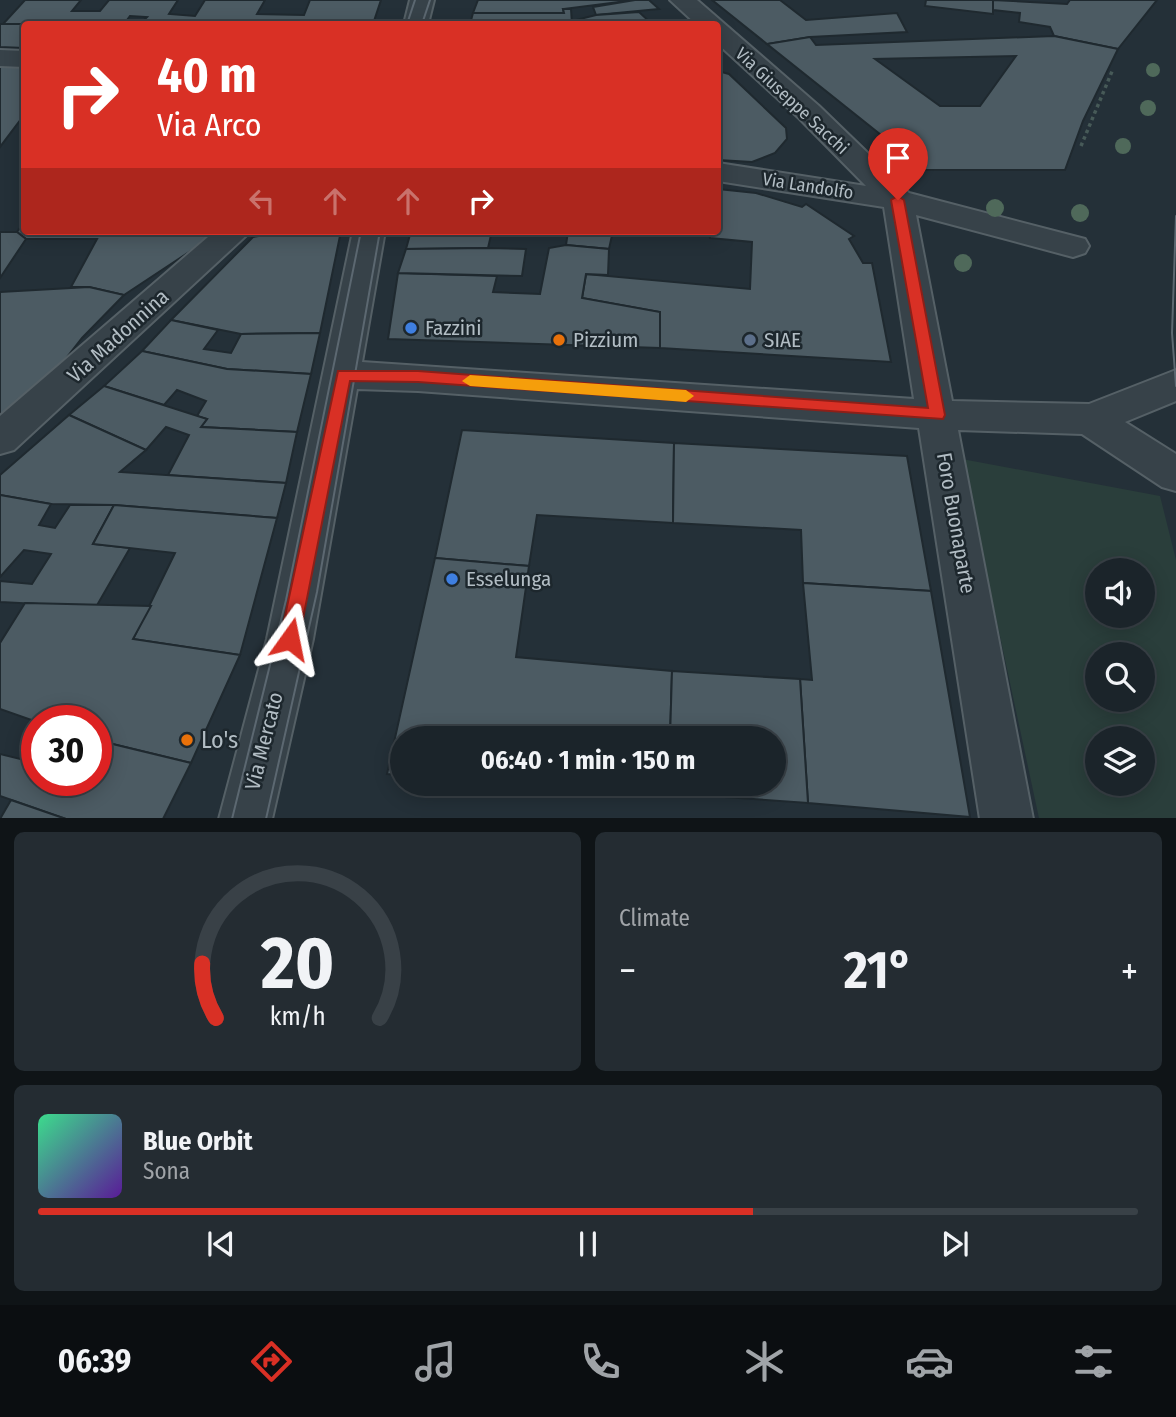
<!DOCTYPE html>
<html lang="en">
<head>
<meta charset="utf-8">
<style>
	body { margin:0; font-family:"Fira Sans Condensed",sans-serif; background:#242c32; color:#f1f3f6; height:100vh; display:flex; flex-direction:column; font-size:26px; white-space:nowrap }
	* { box-sizing:border-box; margin:0 }
	p { font-size:23px; color:#a0a4a8 }
	.icon { flex:none; width:38px; height:38px; fill:none; stroke:currentColor; stroke-width:2; stroke-linecap:round; stroke-linejoin:round }
	.map { position:relative; height:818px; overflow:hidden }
	.side { display:flex; flex-direction:column; gap:14px; padding:14px; background:#0f1417; flex:1 }
	.side>* { flex:none }
	.top-card { position:absolute; left:21px; top:21px; width:700px; height:214px; border-radius:7px; box-shadow:0 4px 18px #0003,0 0 0 2px #394147; background:#d93025; color:#fff; overflow:hidden }
	.tools { position:absolute; left:1085px; top:558px; display:grid; gap:14px }
	.tools a { display:grid; place-items:center; width:70px; height:70px; border-radius:50%; background:#1b242a; box-shadow:0 4px 18px #0003,0 0 0 2px #394147; font-size:35px }
	.speed { position:absolute; left:21px; top:705px; display:flex; gap:14px; font-size:35px; font-weight:700; text-align:center }
	.speed>* { display:grid; place-content:center; width:91px; height:91px; border-radius:50%; background:#1b242a; box-shadow:0 4px 18px #0003,0 0 0 2px #394147; line-height:1 }
	.speed .limit { border:10px solid #d22; background:#fff; color:#111 }
	.pin { position:absolute; display:grid; place-items:center; width:60px; height:60px; color:#fff; margin:-72px -30px; border-radius:50% 50% 50% 0; rotate:-45deg; box-shadow:0 0 7px #0007 }
	.pin .icon { rotate:45deg }
	.me { position:absolute; width:77px; margin:-38px; rotate:12deg; stroke-linejoin:round; filter:drop-shadow(0 0 5px #0008) }
	.turn { display:flex; align-items:center; gap:24px; height:147px; padding:0 21px; font-size:32px }
	.turn .icon { width:91px; height:91px; stroke-width:2.5 }
	.turn b { display:block; font-size:49px; line-height:60px }
	.lanes { display:flex; align-items:center; height:66px; padding:0 21px; background:#0003; justify-content:center; gap:35px; direction:ltr }
	.lanes .off { opacity:.35 }
	.big { font-size:52px; font-weight:700; line-height:1.1 }
	.side .widget { flex:1; display:flex; flex-direction:column; justify-content:center; gap:10px; min-width:0; padding:0 24px; border-radius:10px; background:#242c32 }
	.side .dial { align-items:center; gap:0 }
	.dial svg { height:182px; overflow:visible; fill:none; stroke:#394147; stroke-width:7; stroke-linecap:round; text-anchor:middle }
	.dial text { fill:#f1f3f6; stroke:none }
	.song { display:flex; align-items:center; gap:21px }
	.cover { width:84px; height:84px; border-radius:10px; background:linear-gradient(135deg,hsl(150 70% 55%),hsl(270 70% 35%)) }
	.played { height:7px; border-radius:4px; background:linear-gradient(90deg,#d93025 65%,#394147 65%) }
	.keys { display:flex; justify-content:space-around; direction:ltr }
	.heat { display:flex; justify-content:space-between; align-items:center; font-size:38px; direction:ltr }
	.side .tiles { flex:1; display:grid; gap:14px; grid-template-columns:1fr 1fr }
	.widget:last-child { grid-column:span 2 }
	.trip { position:absolute; left:390px; top:726px; width:396px; height:70px; border-radius:35px; background:#1b242a; box-shadow:0 4px 18px #0003,0 0 0 2px #394147; font-weight:700; line-height:70px; text-align:center }
	.dock { display:flex; height:112px; justify-content:space-around; align-items:center; background:#0b0e11; color:#a0a4a8 }
	.dock .icon { width:49px; height:49px }
	.dock .on { color:#d93025 }
	.dock b { font-size:32px; color:#f1f3f6 }
	.map>svg:first-child { display:block }
</style>
</head>
<body>
<div class="map">
<svg width="1176" height="819" viewBox="0 0 1176 819">
	<rect width="100%" height="100%" fill="#243038"/>
	<path fill="#2a3e3b" fill-rule="evenodd" d="M962,459L1160,496L1176,560V818H1039ZM1097,570H1143V616H1097ZM1097,654H1143V700H1097ZM1097,738H1143V784H1097Z"/>
	<g fill="#4c5b63" stroke="#1f292f" stroke-width="2" fill-rule="evenodd">
		<path d="M25,0H81L72,11H100L109,0H178L169,14L195,16L205,0H265L257,14L304,15L310,0H381L373,24H140L147,17L130,16L124,24H3Z"/>
		<path d="M478,0H635L563,9L564,13H473Z"/>
		<path d="M635,0H649L659,9L596,15L593,7Z"/>
		<path d="M712,0H780L806,20L897,13L907,32L810,37L767,44Z"/>
		<path d="M926,0H993V14L925,6Z"/>
		<path d="M993,0L1067,4L1070,0H1157L1118,49L1054,36L1050,27L1019,22L1020,13L993,10Z"/>
		<path d="M563,9H571L572,24H470L473,13H564Z"/>
		<path d="M639,12L652,24H572V21L596,15Z"/>
		<path d="M0,24H37H24V48L0,47Z"/>
		<path d="M1054,36L1118,49L1083,121L1065,170H925L767,44L810,37L816,45ZM1016,56L980,106H940L875,59Z"/>
		<path d="M0,67H24V115L0,147Z"/>
		<path d="M718,71L729,74L786,128L787,139L775,153L752,162L718,160Z"/>
		<path d="M718,189L756,193L802,207L806,204L854,236L849,239L863,263H872L891,362L660,348V312L582,298L586,274L750,289L752,242L710,238L709,231H718Z"/>
		<path d="M24,222V231H221L124,295L89,287H71L97,239H26L17,232Z"/>
		<path d="M290,231H341L320,333L241,334L171,320L253,237Z"/>
		<path d="M411,231H492L488,248L406,249Z"/>
		<path d="M568,231H613L609,249L566,245Z"/>
		<path d="M0,232H17L26,239L0,278Z"/>
		<path d="M566,245L609,249L608,275L586,274L582,298L660,312V348L388,339L398,273L497,276L493,292L540,294L549,248Z"/>
		<path d="M488,248L526,249L522,276L398,273L406,249Z"/>
		<path d="M89,287L124,295L82,338L53,375L0,416V292Z"/>
		<path d="M171,320L218,330L204,349L231,353L241,334L320,333L311,374L227,369L142,351Z"/>
		<path d="M142,351L227,369L311,374L297,432L201,427L207,419L197,416L206,401L177,390L164,405L104,386Z"/>
		<path d="M104,386L207,419L201,427L297,432L286,483L168,475L189,435L166,427L146,450L69,415Z"/>
		<path d="M69,415L146,450L120,472L286,483L277,518L114,505L51,504L0,495V475Z"/>
		<path d="M462,430L674,443L673,523L537,515L529,566L435,558Z"/>
		<path d="M674,443L907,456L931,591L803,583L801,530L673,523Z"/>
		<path d="M0,495L51,504L39,525L55,528L70,505H114L93,544L130,548L96,607L0,602V581L32,584L51,554L24,550L0,577Z"/>
		<path d="M114,505L277,518L240,655L133,639L175,553L93,544Z"/>
		<path d="M435,558L529,566L516,657L672,671L670,738H402V775L387,774Z"/>
		<path d="M803,583L931,591L970,817L808,803L800,679L812,680Z"/>
		<path d="M25,603L151,606L133,639L240,655L191,763L96,740V721L37,722L0,709V643Z"/>
		<path d="M672,671L800,679L808,803L669,793V784H774V738H670Z"/>
		<path d="M96,740L191,763L163,819H66L0,796V754L37,763V780H96Z"/>
		<path d="M537,784H669V793Z"/>
		<path d="M11,800L66,819H0Z"/>
	</g>
	<g fill="none" stroke-linecap="round" stroke-linejoin="round">
		<defs>
			<g id="street">
				<path d="M410,0H434L428,24H404Z"/>
				<path d="M670,0H697L819,106L909,193L1085,239L1089,246L1085,253L1073,257L916,215L952,401L1089,404L1176,370V401L1125,422L1176,454V491L1162,487L1082,434L958,430L1033,819H980L919,428L418,391L357,389L313,639L272,819H219L267,639L353,231H385L362,362L914,399L884,207L718,181V163L866,186L799,118L718,44V24H696Z"/>
				<path d="M0,50L24,51V67L0,66Z"/>
				<path d="M215,231H251L14,450L0,454V416Z"/>
			</g>
		</defs>
		<use href="#street" stroke="#556066" stroke-width="4"/>
		<path stroke="#475a58" stroke-width="3.5" stroke-dasharray="3.5 3.5" stroke-linecap="butt" d="M1081,146L1113,69"/>
		<use href="#street" fill="#374249" fill-rule="evenodd"/>
		<g stroke="#5c6871" stroke-width="2">
			<path d="M407,24L415,0"/>
			<path d="M422,24L430,0"/>
			<path d="M1176,216L1172,333L1176,386"/>
			<path d="M232,819L286,600L361,231"/>
			<path d="M266,819L317,592L380,231"/>
		</g>
	</g>
	<g fill="#4f695a">
		<circle cx="1153" cy="70" r="7"/>
		<circle cx="1148" cy="108" r="8"/>
		<circle cx="1123" cy="146" r="8"/>
		<circle cx="995" cy="208" r="9"/>
		<circle cx="1080" cy="213" r="9"/>
		<circle cx="963" cy="263" r="9"/>
	</g>
	<path fill="#d93025" stroke="#8d1f18" stroke-width="2" d="M898,196L904,200L945,415L943,419L418,382L350,381L299,639L296,645L290,648L283,645L280,639L338,371H418L928,408L891,200Z"/>
	<path fill="#f59e0b" d="M470,375L686,390L694,396L686,402L470,386L462,381Z"/>
	<g fill="#3f7fe0" stroke="#1d272d" stroke-width="2.5">
		<circle cx="411" cy="328" r="7"/>
		<circle cx="452" cy="579" r="7"/>
	</g>
	<g fill="#e8710a" stroke="#1d272d" stroke-width="2.5">
		<circle cx="559" cy="340" r="7"/>
		<circle cx="187" cy="740" r="7"/>
	</g>
	<circle fill="#5c6f8a" stroke="#1d272d" stroke-width="2.5" cx="750" cy="340" r="7"/>
	<g text-anchor="middle" stroke-width="5" stroke-linejoin="round" paint-order="stroke">
		<g font-size="18" fill="#b2bdc4" stroke="#1d272d">
			<text transform="translate(792 101) rotate(43)" y="6">Via Giuseppe Sacchi</text>
			<text transform="translate(808 186) rotate(9)" y="6">Via Landolfo</text>
		</g>
		<g font-size="21" fill="#b2bdc4" stroke="#1d272d" text-anchor="start">
			<text x="425" y="335">Fazzini</text>
			<text x="573" y="347">Pizzium</text>
			<text x="764" y="347">SIAE</text>
			<text x="466" y="586">Esselunga</text>
		</g>
		<g font-size="21" fill="#b2bdc4" stroke="#1d272d">
			<text transform="translate(118 336) rotate(-42)" y="7">Via Madonnina</text>
			<text transform="translate(956 523) rotate(80)" y="7">Foro Buonaparte</text>
			<text transform="translate(264 741) rotate(-76)" y="7">Via Mercato</text>
		</g>
		<g font-size="24" fill="#b2bdc4" stroke="#1d272d" text-anchor="start">
			<text x="201" y="748">Lo's</text>
		</g>
	</g>
</svg>
<div class="tools">
<a><svg class="icon" aria-label="sound" viewBox="0 0 24 24"><path d="M4 9h4l5-4v14l-5-4H4zM17 9q2 3 0 6"/></svg></a>
<a><svg class="icon" aria-label="search" viewBox="0 0 24 24"><circle cx="10" cy="10" r="6"/><path d="M15 15l6 6"/></svg></a>
<a><svg class="icon" aria-label="layers" viewBox="0 0 24 24"><path d="M12 4l9 5-9 5-9-5zM3 14l9 5 9-5"/></svg></a>
</div>
<div class="speed"><div class="limit">30</div></div>
<div class="pin" style="left:898px;top:200px;background:#d93025"><svg class="icon" aria-label="arrive" viewBox="0 0 24 24"><path d="M6 21V4h12l-3 4 3 4H6"/></svg></div>
<svg class="me" style="left:290px;top:639px" viewBox="-20 -20 40 40"><path d="M0-17L14 15 0 8-14 15z" fill="#d93025" stroke="#fff" stroke-width="4"/></svg>
<div class="trip">06:40 · 1 min · 150 m</div>
<div class="top-card">
<div class="turn"><svg class="icon" aria-label="right" viewBox="0 0 24 24"><path d="M7 20v-9h11M14 6l5 5-5 5"/></svg><div><b>40 m</b>Via Arco</div></div>
<div class="lanes"><svg class="icon off" aria-label="left" viewBox="0 0 24 24"><path d="M17 20v-9H6M10 6l-5 5 5 5"/></svg><svg class="icon off" aria-label="ahead" viewBox="0 0 24 24"><path d="M12 20V5M6 11l6-6 6 6"/></svg><svg class="icon off" aria-label="ahead" viewBox="0 0 24 24"><path d="M12 20V5M6 11l6-6 6 6"/></svg><svg class="icon" aria-label="right" viewBox="0 0 24 24"><path d="M7 20v-9h11M14 6l5 5-5 5"/></svg></div>
</div>
</div>
<section class="side">
<div class="tiles">
<div class="widget dial"><svg viewBox="0 0 100 80">
<path d="M14 69A42 42 0 1 1 86 69"/>
<path d="M14 69A42 42 0 0 1 8 45" stroke="#d93025"/>
<text x="50" y="56" font-size="32" font-weight="700">20</text>
<text x="50" y="72" font-size="11">km/h</text>
</svg></div>
<div class="widget"><p>Climate</p>
<div class="heat"><a>−</a><b class="big">21°</b><a>+</a></div>
</div>
<div class="widget">
<div class="song"><i class="cover"></i><div><b>Blue Orbit</b><p>Sona</p></div></div>
<div class="played"></div>
<div class="keys"><svg class="icon" aria-label="previous" viewBox="0 0 24 24"><path d="M18 5L8 12l10 7zM5 5v14"/></svg><svg class="icon" aria-label="pause" viewBox="0 0 24 24"><path d="M8 5v14M16 5v14"/></svg><svg class="icon" aria-label="next" viewBox="0 0 24 24"><path d="M6 5l10 7-10 7zM19 5v14"/></svg></div>
</div>
</div>
</section>
<nav class="dock">
<b>06:39</b>
<svg class="icon on" aria-label="directions" viewBox="0 0 24 24"><path d="M12 3l9 9-9 9-9-9zM9 14v-3h6M13 9l2 2-2 2"/></svg>
<svg class="icon" aria-label="music" viewBox="0 0 24 24"><path d="M9 18V5l10-2v13"/><circle cx="6" cy="18" r="3"/><circle cx="16" cy="16" r="3"/></svg>
<svg class="icon" aria-label="phone" viewBox="0 0 24 24"><path d="M5 4h4l2 5-3 2q2 4 5 5l2-3 5 2v4C11 20 4 13 5 4z"/></svg>
<svg class="icon" aria-label="climate" viewBox="0 0 24 24"><path d="M12 3v18M4 7l16 10M4 17L20 7"/></svg>
<svg class="icon" aria-label="car" viewBox="0 0 24 24"><path d="M5 17H2v-5l4-1 3-4h7l3 4 3 1v5h-3M9 17h6M6 11h13"/><circle cx="7" cy="17" r="2"/><circle cx="17" cy="17" r="2"/></svg>
<svg class="icon" aria-label="filters" viewBox="0 0 24 24"><path d="M4 7h16M4 17h16"/><circle cx="9" cy="7" r="2"/><circle cx="15" cy="17" r="2"/></svg>
</nav>
</body>
</html>
